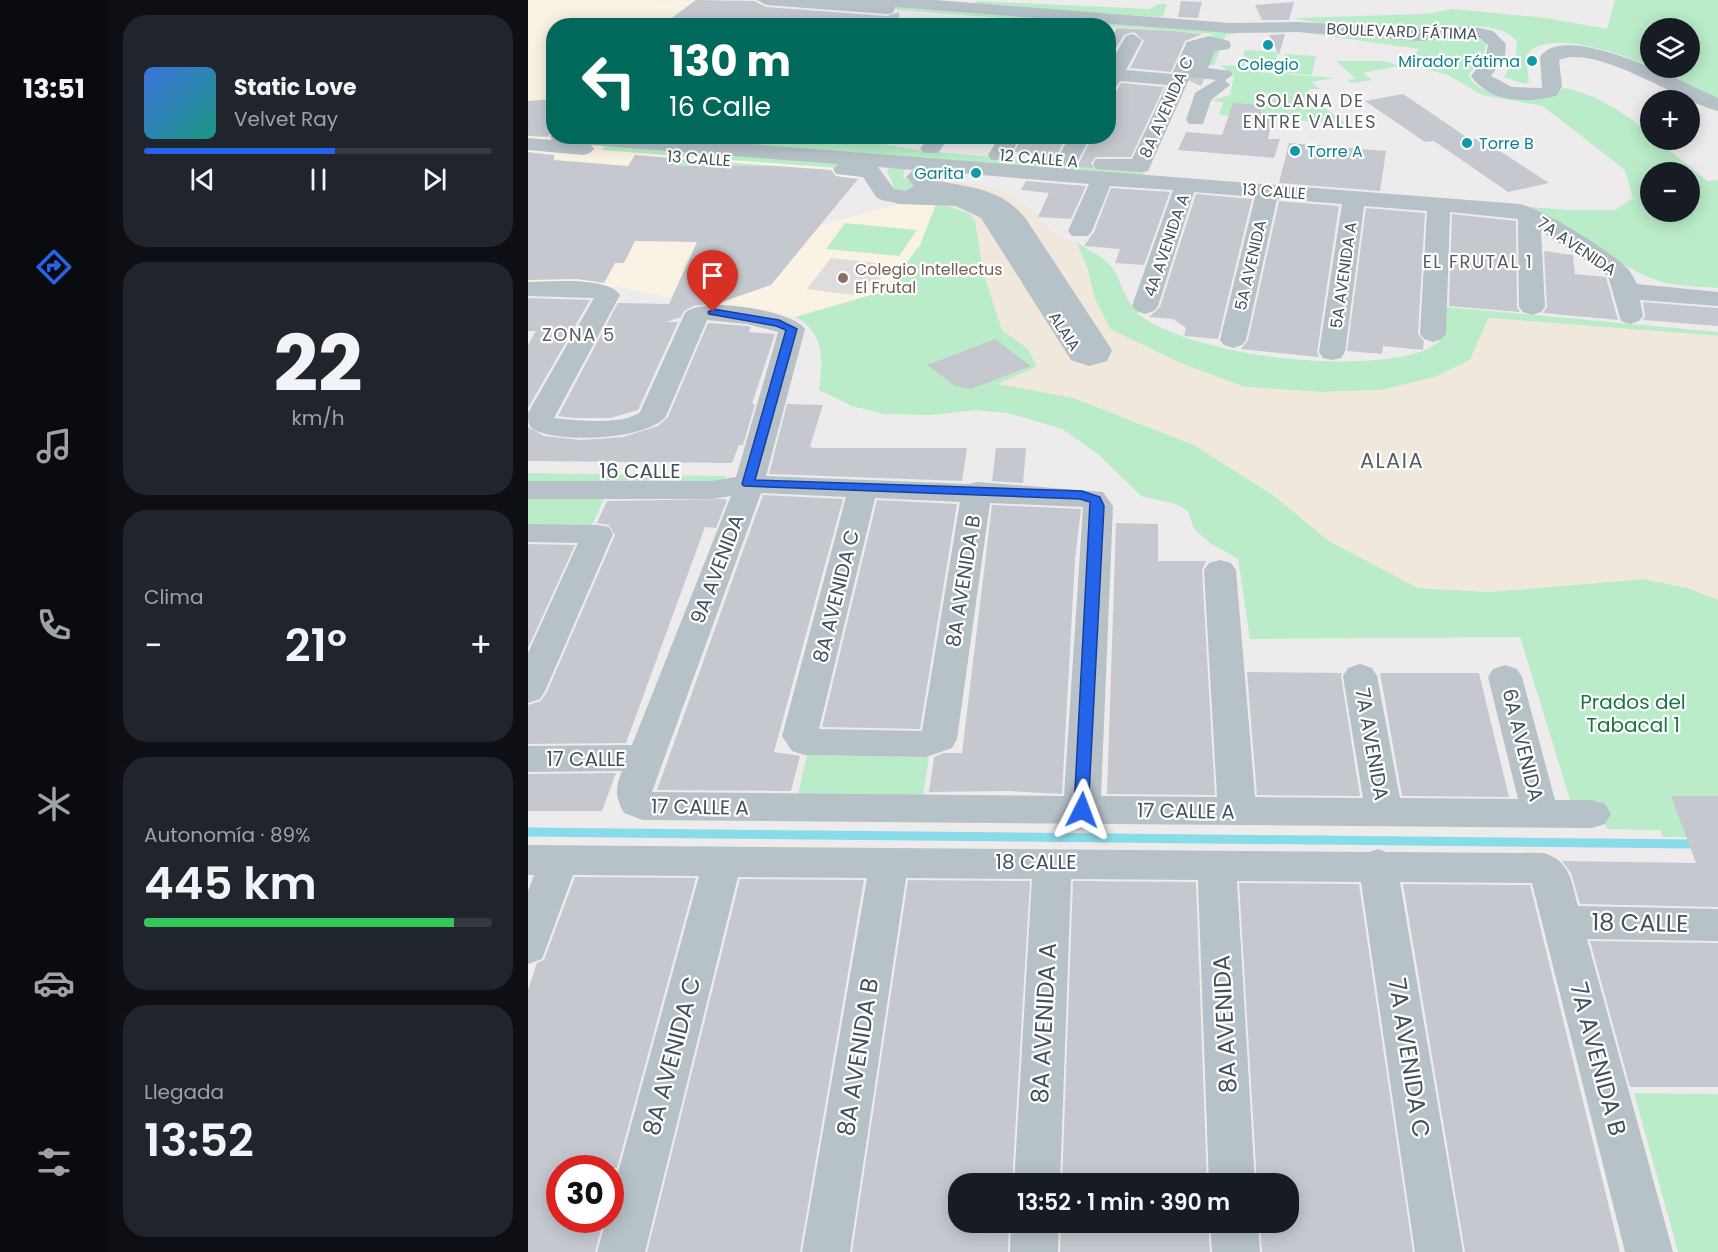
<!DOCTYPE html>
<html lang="es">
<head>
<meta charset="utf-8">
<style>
	body { margin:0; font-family:Poppins,sans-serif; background:#20242c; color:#f1f3f6; height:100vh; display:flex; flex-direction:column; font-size:22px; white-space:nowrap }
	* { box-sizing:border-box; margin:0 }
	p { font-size:20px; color:#9ea1a6 }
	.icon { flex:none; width:33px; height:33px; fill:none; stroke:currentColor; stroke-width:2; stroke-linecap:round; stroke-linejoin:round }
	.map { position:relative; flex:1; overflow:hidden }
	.drawer { display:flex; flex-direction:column; gap:15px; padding:15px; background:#0d0f14; width:420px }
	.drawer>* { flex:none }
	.guide { position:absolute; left:18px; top:18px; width:570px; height:126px; border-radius:24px; box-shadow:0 3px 15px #0003; background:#00695c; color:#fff; overflow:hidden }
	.controls { position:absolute; left:1112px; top:18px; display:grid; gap:12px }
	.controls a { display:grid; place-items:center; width:60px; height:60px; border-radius:50%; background:#171b24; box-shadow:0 3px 15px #0003; font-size:30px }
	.speed { position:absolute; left:18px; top:1155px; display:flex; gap:12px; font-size:30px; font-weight:700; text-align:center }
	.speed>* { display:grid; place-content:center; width:78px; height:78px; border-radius:50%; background:#171b24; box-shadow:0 3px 15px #0003; line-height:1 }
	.speed .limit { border:9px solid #d22; background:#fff; color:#111 }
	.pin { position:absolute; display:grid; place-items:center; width:51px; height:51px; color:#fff; margin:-62px -26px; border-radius:50% 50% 50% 0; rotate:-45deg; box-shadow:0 0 6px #0007 }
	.pin .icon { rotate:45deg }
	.me { position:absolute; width:66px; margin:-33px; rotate:3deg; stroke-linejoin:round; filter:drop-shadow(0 0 4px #0008) }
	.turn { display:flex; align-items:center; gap:21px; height:126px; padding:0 24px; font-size:27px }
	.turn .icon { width:78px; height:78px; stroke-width:2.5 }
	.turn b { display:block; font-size:42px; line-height:51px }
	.big { font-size:45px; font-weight:600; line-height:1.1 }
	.drawer .widget { flex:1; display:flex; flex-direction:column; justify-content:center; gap:9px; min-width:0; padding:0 21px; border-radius:24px; background:#20242c }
	.drawer .dial { align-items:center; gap:0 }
	.dial b { font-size:78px; line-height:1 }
	.song { display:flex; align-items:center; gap:18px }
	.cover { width:72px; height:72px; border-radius:9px; background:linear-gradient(135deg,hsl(220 70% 55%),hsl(170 70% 35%)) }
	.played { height:6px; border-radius:3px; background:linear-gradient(90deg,#2563eb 55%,#363941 55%) }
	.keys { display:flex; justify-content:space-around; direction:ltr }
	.heat { display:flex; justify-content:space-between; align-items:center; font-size:33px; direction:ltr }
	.charge { height:9px; border-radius:4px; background:linear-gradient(90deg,#34c759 89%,#363941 0) }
	.trip { position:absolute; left:420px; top:1173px; width:351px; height:60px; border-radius:24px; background:#171b24; box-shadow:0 3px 15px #0003; font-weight:600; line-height:60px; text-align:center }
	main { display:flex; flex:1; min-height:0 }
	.tabs { display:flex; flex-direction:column; width:108px; justify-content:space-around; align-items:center; background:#090b0e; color:#9ea1a6 }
	.tabs .icon { width:42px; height:42px }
	.tabs .selected { color:#2563eb }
	.tabs b { font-size:27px; color:#f1f3f6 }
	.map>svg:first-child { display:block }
</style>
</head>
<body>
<main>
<nav class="tabs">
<b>13:51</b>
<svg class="icon selected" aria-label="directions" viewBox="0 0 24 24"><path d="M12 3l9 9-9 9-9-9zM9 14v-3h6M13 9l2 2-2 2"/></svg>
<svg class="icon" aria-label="music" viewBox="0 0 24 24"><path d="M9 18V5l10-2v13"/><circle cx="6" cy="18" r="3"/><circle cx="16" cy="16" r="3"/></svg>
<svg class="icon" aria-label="phone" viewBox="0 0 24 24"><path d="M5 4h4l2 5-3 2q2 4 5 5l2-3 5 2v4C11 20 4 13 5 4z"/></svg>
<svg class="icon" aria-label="climate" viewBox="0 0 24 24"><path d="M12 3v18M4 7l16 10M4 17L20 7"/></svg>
<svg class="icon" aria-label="car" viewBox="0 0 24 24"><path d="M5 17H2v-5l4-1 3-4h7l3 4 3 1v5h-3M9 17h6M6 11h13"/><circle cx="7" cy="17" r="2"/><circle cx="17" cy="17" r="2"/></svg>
<svg class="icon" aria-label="filters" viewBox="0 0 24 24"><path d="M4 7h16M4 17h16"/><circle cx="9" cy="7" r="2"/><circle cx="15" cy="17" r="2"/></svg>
</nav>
<section class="drawer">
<div class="widget">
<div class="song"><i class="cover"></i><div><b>Static Love</b><p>Velvet Ray</p></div></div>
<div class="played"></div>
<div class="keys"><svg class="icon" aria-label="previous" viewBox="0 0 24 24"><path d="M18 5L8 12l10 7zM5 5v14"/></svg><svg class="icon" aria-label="pause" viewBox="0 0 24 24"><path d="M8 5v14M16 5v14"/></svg><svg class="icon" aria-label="next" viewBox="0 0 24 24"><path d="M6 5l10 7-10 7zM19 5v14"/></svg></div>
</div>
<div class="widget dial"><b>22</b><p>km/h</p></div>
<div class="widget"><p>Clima</p>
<div class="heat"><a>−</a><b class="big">21°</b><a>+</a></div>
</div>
<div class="widget"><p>Autonomía · 89%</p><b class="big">445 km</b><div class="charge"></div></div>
<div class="widget"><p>Llegada</p><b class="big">13:52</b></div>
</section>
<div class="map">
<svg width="1190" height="1252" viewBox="0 0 1190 1252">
	<rect width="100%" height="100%" fill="#eeebec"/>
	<path fill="#faf2e3" d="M0,0L237,1L210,25L26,26L25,120L15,130L25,131L26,136L345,155L293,225L367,205L409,202L392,245L357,291L267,317L243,311L167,303L90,287H0Z"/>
	<path fill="#dfdcdd" d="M303,258L348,263L339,275L354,277L349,283L334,282L325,295L279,289Z"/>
	<g fill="#baecc9" fill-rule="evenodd">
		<path d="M238,0H337L737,28L698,35L686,65L672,64L685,34Z"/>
		<path d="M1087,0H1190V100L1122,68H1161V28H1122V67C1098,55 1017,26 998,56L1001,82L997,84L976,77L988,55L989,42C971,17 915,29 887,29C859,28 792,26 767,18L897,14L925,9L1018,18L1079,29Z"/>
		<path d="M449,1L621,9L631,4H639L635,16L630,17L447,4Z"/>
		<path d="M764,31L948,37L958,43L956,57L941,74C943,98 1020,106 1036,88C1068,94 1097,113 1122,134V140H1129L1179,181L1190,180V288C1169,286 1145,287 1125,279C1077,260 1041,218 991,206L1041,210H1087L1105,198L1097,170L1015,106L954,95L920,75L879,64L891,49ZM1122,172H1161V212H1122Z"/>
		<path d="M717,50L750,52L744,72L720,71L807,78L783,82L792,89H781L780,96L794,97L786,100L819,124L691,115L695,102L682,101L702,95L706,76L692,65L710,66L708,70L711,71Z"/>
		<path d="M757,54L788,56L784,75L753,73Z"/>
		<path d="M808,61H857L871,66L835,73L844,80L824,83L819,80L828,79Z"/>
		<path d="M191,136L314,137L395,151L618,169L615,177L182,143Z"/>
		<path d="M83,140L340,160L334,170L73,150Z"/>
		<path d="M141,158L249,166H167L164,170L134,169Z"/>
		<path d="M362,166L377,168L375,177L387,185V188L376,192L367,190L359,170Z"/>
		<path d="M409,202L441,213L447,220L456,275L474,329L500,349L509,366L472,384L546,398L666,445L745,495L801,541L890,588L962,592L1115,579L1160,588L1190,600V837H1135L1132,830L1079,829L1071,804L1043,803L992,637L722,639L710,559L682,543L666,529L660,511L648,504L613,496L571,455L534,429L480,413L447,410L403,415L356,414L324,406L291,390C295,360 297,332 267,317L357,291L392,245Z"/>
		<path d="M317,223L389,230L371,256L298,249Z"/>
		<path d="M548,242C559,249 578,258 585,269C596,287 598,306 616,318C674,357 832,375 898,350C904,347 911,341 917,337L919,307L1190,332V336L961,318L942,360L907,377L854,390L794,392L716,387L650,362L582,329L566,297L560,270Z"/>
		<path d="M0,473L198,476L195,484L0,482Z"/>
		<path d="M0,496L77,497L64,525H0Z"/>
		<path d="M279,755L401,757L395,795L270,794Z"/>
		<path d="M1106,1093L1190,1094V1252H1150Z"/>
	</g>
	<path fill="#f0e8dc" d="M421,181C445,183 468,187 489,199C509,211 524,240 548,242L560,270L566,297L582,329L650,362L716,387L794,392L854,390L907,377L942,360L960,318L1190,336V600L1160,588L1115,579L962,592L890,588L801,541L745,495L666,445L546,398L470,384L509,366L500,349L474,330L456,275L447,220L441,213L409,202Z"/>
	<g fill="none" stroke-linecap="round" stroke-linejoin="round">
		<path stroke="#88dbe8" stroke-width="9" d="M0,832L1169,844"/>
	</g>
	<g fill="#c5c9cf">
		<path d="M168,0L227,1L238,7L359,16L371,12V26H133Z"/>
		<path d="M653,1L674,2L670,18L650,17Z"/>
		<path d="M766,2L761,20H734L727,5Z"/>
		<path d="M589,28L646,31L674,34L657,41L643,72L602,68L616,41L606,32L596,35L580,62V42Z"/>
		<path d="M757,34L751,55L741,35Z"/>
		<path d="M593,83L636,87L603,157H568L563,163L565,168L549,167L565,136H580V93L589,90Z"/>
		<path d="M875,94L943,140L952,138L1021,183L980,192L906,141L897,142L837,101Z"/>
		<path d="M26,99V129L20,137L0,136V101Z"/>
		<path d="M705,103L734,105L732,112L746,113L740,139H752L746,158L650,150L658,132L694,135Z"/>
		<path d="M495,136H539L526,160L528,166L507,164L512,154L486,152Z"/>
		<path d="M761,143L858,151L852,191L751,183Z"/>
		<path d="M0,152L26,155V160L100,166L107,155L154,159L145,166H249L303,170L308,176L330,179L243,285L191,303L165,306L156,311L153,317L138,322H150L110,410L82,418H46L30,416L90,303L141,304L169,242L107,241L96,263H87L76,283L49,279L0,280Z"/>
		<path d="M498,181L558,186L543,219L510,217L521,193L493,190Z"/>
		<path d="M583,188L642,192L616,265L587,263L592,249L556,246L566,232Z"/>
		<path d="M668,194L724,199L690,339L656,336L658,328L645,319L621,317L632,307Z"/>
		<path d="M751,201L811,206L789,352L791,357L713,349L720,340Z"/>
		<path d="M838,208L897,213L890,334L896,341L895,350L855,346L854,354L819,351Z"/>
		<path d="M924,214L988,221L989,307L992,312L921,306Z"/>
		<path d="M1016,251L1045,255L1047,274L1078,277L1090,320L1015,313L1019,307Z"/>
		<path d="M0,298L62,300L0,408V345L8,331H0Z"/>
		<path d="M1115,302L1190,308V326L1115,320L1117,316Z"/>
		<path d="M180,323L219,326L223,327L221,332L247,334L224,404H227L215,445H211L204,463L0,461V427L16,436L53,440L95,437L130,426L140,417Z"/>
		<path d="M467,339L503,366L443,389L427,386L399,365Z"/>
		<path d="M259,404L295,405L282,446L285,448H439L434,481L241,474Z"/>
		<path d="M468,448H498L495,483L464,481Z"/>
		<path d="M235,495L315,499L246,752L272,756L263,791L129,790Z"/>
		<path d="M195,499L199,500L188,528L177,527L98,743L0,744V705L13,701L19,692L87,535L81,525L69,523L79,501Z"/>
		<path d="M349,500L429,504L392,729L294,727Z"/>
		<path d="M464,505L553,509L547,560L534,794L481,791L401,792L406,757L416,753H434Z"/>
		<path d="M588,523L630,524V561H678L674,570L687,795L579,794Z"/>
		<path d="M0,544L47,545L0,648Z"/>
		<path d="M719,672L814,673L813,676L832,796L729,795Z"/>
		<path d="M852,673H951L981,797L874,796Z"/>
		<path d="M88,773L74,811H0V774Z"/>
		<path d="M1143,796H1190V907L1052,904L1043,873L1034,861L1168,863Z"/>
		<path d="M47,877L168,878L89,1168H32V1220H76L67,1252H0V990L9,963L16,960Z"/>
		<path d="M212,879L336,880L272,1252H119Z"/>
		<path d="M380,880L502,881L484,1184H430V1222H481L480,1252H324Z"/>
		<path d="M545,881L668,882L679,1184H534Z"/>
		<path d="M711,883L831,884L885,1252H734L732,1222H760V1184H729Z"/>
		<path d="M875,884L1002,885L1092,1252H937Z"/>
		<path d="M1062,941L1190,943V1087H1102Z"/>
		<path d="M533,1222H680L682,1252H532Z"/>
	</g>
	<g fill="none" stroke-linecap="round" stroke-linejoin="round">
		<path stroke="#ccccce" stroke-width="20" stroke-dasharray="20 10" stroke-linecap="butt" d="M664,82L668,73"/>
		<g fill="#b7c1c8" fill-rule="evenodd">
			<path d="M229,0H407L702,23L770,22L891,29L942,26L965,31L978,44L977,56L963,76L984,87L1014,88L1012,57C1037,19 1158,84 1190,98V111C1151,101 1068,43 1031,60L1034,87L1028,96C999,103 962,103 943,76L958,56L960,45L953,39L942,36L891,41L770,32L702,33L367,7L365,13L359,14L238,5Z"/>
			<path d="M605,34L614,40L598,70L644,74L659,42L681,36L701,41L703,45L701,49L687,51L680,68L702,71L705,75L697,80L702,85L683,100L675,124H661L658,120L667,93L688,80L662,77L620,171L612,172L568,169L565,164L568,159H604L639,85L592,81L587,89L580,91V67L598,36Z"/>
			<path d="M26,131V136H119L992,204C1017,210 1075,247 1096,265C1102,270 1106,278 1109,284L1190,292V306L1112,300L1115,316L1111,321L1102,324L1093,321L1080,276L1013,231L1017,307L1013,312L1004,315L995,312L991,307L990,219L922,212L918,334L914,339L905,342L896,339L892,334L899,211L836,206L817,352L813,358L804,360L795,358L791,352L814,204L749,199L718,340L714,345L705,348L696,345L692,340L727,197L666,192L630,306L626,311L617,314L608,311L604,306L645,190L582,186L564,231L560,236H544L540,231L561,184L429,173L426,179L411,181C446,188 474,189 498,219L584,350L579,361L561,366L543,360L453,218L428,206L372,204L354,200L349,198L335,177L308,174L305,169L310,164L63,145L66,149L62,153L55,155L0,150V138L24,140L22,136ZM350,167L385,170L378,177L386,186L378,191L366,189Z"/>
			<path d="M401,136H422L410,153H396L392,149Z"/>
			<path d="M472,136H493L479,160H463L460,155Z"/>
			<path d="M542,136H563L547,166H531L528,161Z"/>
			<path d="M0,282C22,282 79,276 92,295L26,418C48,420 94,426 112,412L157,313C174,296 264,310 277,329L238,476L441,484L449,482L575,492L585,506L573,796L689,797L676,570L681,563L692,560L703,563L708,570L727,797L835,798L815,676L820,668L832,664L844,668L849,676L872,798L990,799L960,677L965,669L977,665L989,669L994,677L1027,800H1064L1077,804L1083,814L1077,824L1064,828L115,820L96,813C87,796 87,789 94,771L0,772V746L104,745L203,496L184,499H0V481H184L208,477L250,332L219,324L179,320L138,416C121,440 28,444 5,429C0,426 0,419 0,413L66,298L0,296ZM233,493L318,497L254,736L264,751L277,755L398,757L424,748L429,739L462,503L555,507L536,796L124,792ZM347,498L432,502L394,731L291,729Z"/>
			<path d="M0,524L70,525L81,527L85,534L17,691L12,699L0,703V653L50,543L0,542Z"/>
			<path d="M0,845L842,852L850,849L858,852L1016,853C1043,862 1043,881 1050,906L1190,909V941L1059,939L1145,1252H1097L1004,883L872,882L935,1252H887L833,882L709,881L727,1184H681L670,880L543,879L532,1184H486L504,879L378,878L322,1252H274L339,878L210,877L117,1252H69L78,1220H82V1202L171,876L45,875L14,959L0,964V891L6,875H0Z"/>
			<path d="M483,1222H531L530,1252H482Z"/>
			<path d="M682,1222H730L732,1252H684Z"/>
		</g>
	</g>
	<path fill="#2563eb" stroke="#184099" stroke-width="1.5" d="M185,309L251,320L269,329L227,480L554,491L572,497L576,506L560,814H549L546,810L562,502L552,499L216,486L214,484L258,330L248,326L181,314L180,312Z"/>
	<g fill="#0f9aa8" stroke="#fff" stroke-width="2">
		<circle cx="740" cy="45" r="6"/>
		<circle cx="1004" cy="61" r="6"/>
		<circle cx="939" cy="143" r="6"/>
		<circle cx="767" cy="151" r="6"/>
		<circle cx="448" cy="173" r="6"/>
	</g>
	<circle fill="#8d6e63" stroke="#fff" stroke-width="2" cx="315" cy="278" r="6"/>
	<g text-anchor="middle" stroke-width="4.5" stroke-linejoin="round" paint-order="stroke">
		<g font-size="16" fill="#455058" stroke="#fff">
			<text transform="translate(874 31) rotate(2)" y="6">BOULEVARD FÁTIMA</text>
			<text transform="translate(638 107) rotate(-66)" y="6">8A AVENIDA C</text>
			<text transform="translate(171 158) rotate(4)" y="6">13 CALLE</text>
			<text transform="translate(511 158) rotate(5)" y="6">12 CALLE A</text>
			<text transform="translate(746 191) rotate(4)" y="6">13 CALLE</text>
			<text transform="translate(638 245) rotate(-71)" y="6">4A AVENIDA A</text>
			<text transform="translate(1049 246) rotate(34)" y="6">7A AVENIDA</text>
			<text transform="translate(722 265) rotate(-77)" y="6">5A AVENIDA</text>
			<text transform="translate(815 275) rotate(-82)" y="6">5A AVENIDA A</text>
			<text transform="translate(537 331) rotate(57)" y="6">ALAIA</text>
		</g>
		<g font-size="16" fill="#0d838f" stroke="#fff" text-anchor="end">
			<text x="992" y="67">Mirador Fátima</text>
			<text x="740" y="70" text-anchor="middle">Colegio</text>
			<text x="951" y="149" text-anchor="start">Torre B</text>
			<text x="779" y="157" text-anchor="start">Torre A</text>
			<text x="436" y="179">Garita</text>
		</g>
		<g font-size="16" fill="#785e54" stroke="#fff" text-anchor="start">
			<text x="327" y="275">Colegio Intellectus<tspan x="327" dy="18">El Frutal</tspan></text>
		</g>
		<g font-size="18" letter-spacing="1.5" fill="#595d60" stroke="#fff">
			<text x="782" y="107">SOLANA DE<tspan x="782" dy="21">ENTRE VALLES</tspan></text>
			<text x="950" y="268">EL FRUTAL 1</text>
		</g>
		<g font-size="18" letter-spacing="1.5" fill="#595d60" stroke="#fff">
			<text x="51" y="341">ZONA 5</text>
		</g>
		<g font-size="20" fill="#455058" stroke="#fff">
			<text x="112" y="478">16 CALLE</text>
			<text transform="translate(189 569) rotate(-69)" y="7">9A AVENIDA</text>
			<text transform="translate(435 581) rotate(-81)" y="7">8A AVENIDA B</text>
			<text transform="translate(308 596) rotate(-76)" y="7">8A AVENIDA C</text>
			<text transform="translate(844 744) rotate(80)" y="7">7A AVENIDA</text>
			<text transform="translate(995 745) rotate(76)" y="7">6A AVENIDA</text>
			<text x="58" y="766">17 CALLE</text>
			<text transform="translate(172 807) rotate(1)" y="7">17 CALLE A</text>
			<text transform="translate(658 811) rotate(1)" y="7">17 CALLE A</text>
			<text x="508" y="869">18 CALLE</text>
		</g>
		<g font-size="20" fill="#197640" stroke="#fff">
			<text x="1105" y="709">Prados del<tspan x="1105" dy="23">Tabacal 1</tspan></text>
		</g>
		<g font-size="21" letter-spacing="1.5" fill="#595d60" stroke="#fff">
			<text x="864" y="468">ALAIA</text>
		</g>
		<g font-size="24" fill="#455058" stroke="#fff">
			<text transform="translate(1112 923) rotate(1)" y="8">18 CALLE</text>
			<text transform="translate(516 1023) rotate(-87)" y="8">8A AVENIDA A</text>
			<text transform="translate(697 1024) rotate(-93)" y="8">8A AVENIDA</text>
			<text transform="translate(144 1056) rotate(-75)" y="8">8A AVENIDA C</text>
			<text transform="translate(330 1057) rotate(-81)" y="8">8A AVENIDA B</text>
			<text transform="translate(881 1058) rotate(81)" y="8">7A AVENIDA C</text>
			<text transform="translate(1070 1059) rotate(75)" y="8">7A AVENIDA B</text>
		</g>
	</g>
</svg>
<div class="controls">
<a><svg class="icon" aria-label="layers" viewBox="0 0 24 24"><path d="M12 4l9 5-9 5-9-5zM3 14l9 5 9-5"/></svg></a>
<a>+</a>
<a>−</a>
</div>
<div class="speed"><div class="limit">30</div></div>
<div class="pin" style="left:185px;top:312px;background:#d93025"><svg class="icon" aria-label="arrive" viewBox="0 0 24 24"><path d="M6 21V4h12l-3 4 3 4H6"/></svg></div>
<svg class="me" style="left:554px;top:810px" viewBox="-20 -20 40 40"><path d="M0-17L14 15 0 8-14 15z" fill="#2563eb" stroke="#fff" stroke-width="4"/></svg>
<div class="trip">13:52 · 1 min · 390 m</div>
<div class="guide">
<div class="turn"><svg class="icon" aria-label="left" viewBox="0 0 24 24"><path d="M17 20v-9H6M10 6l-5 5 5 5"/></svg><div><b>130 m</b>16 Calle</div></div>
</div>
</div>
</main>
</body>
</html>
